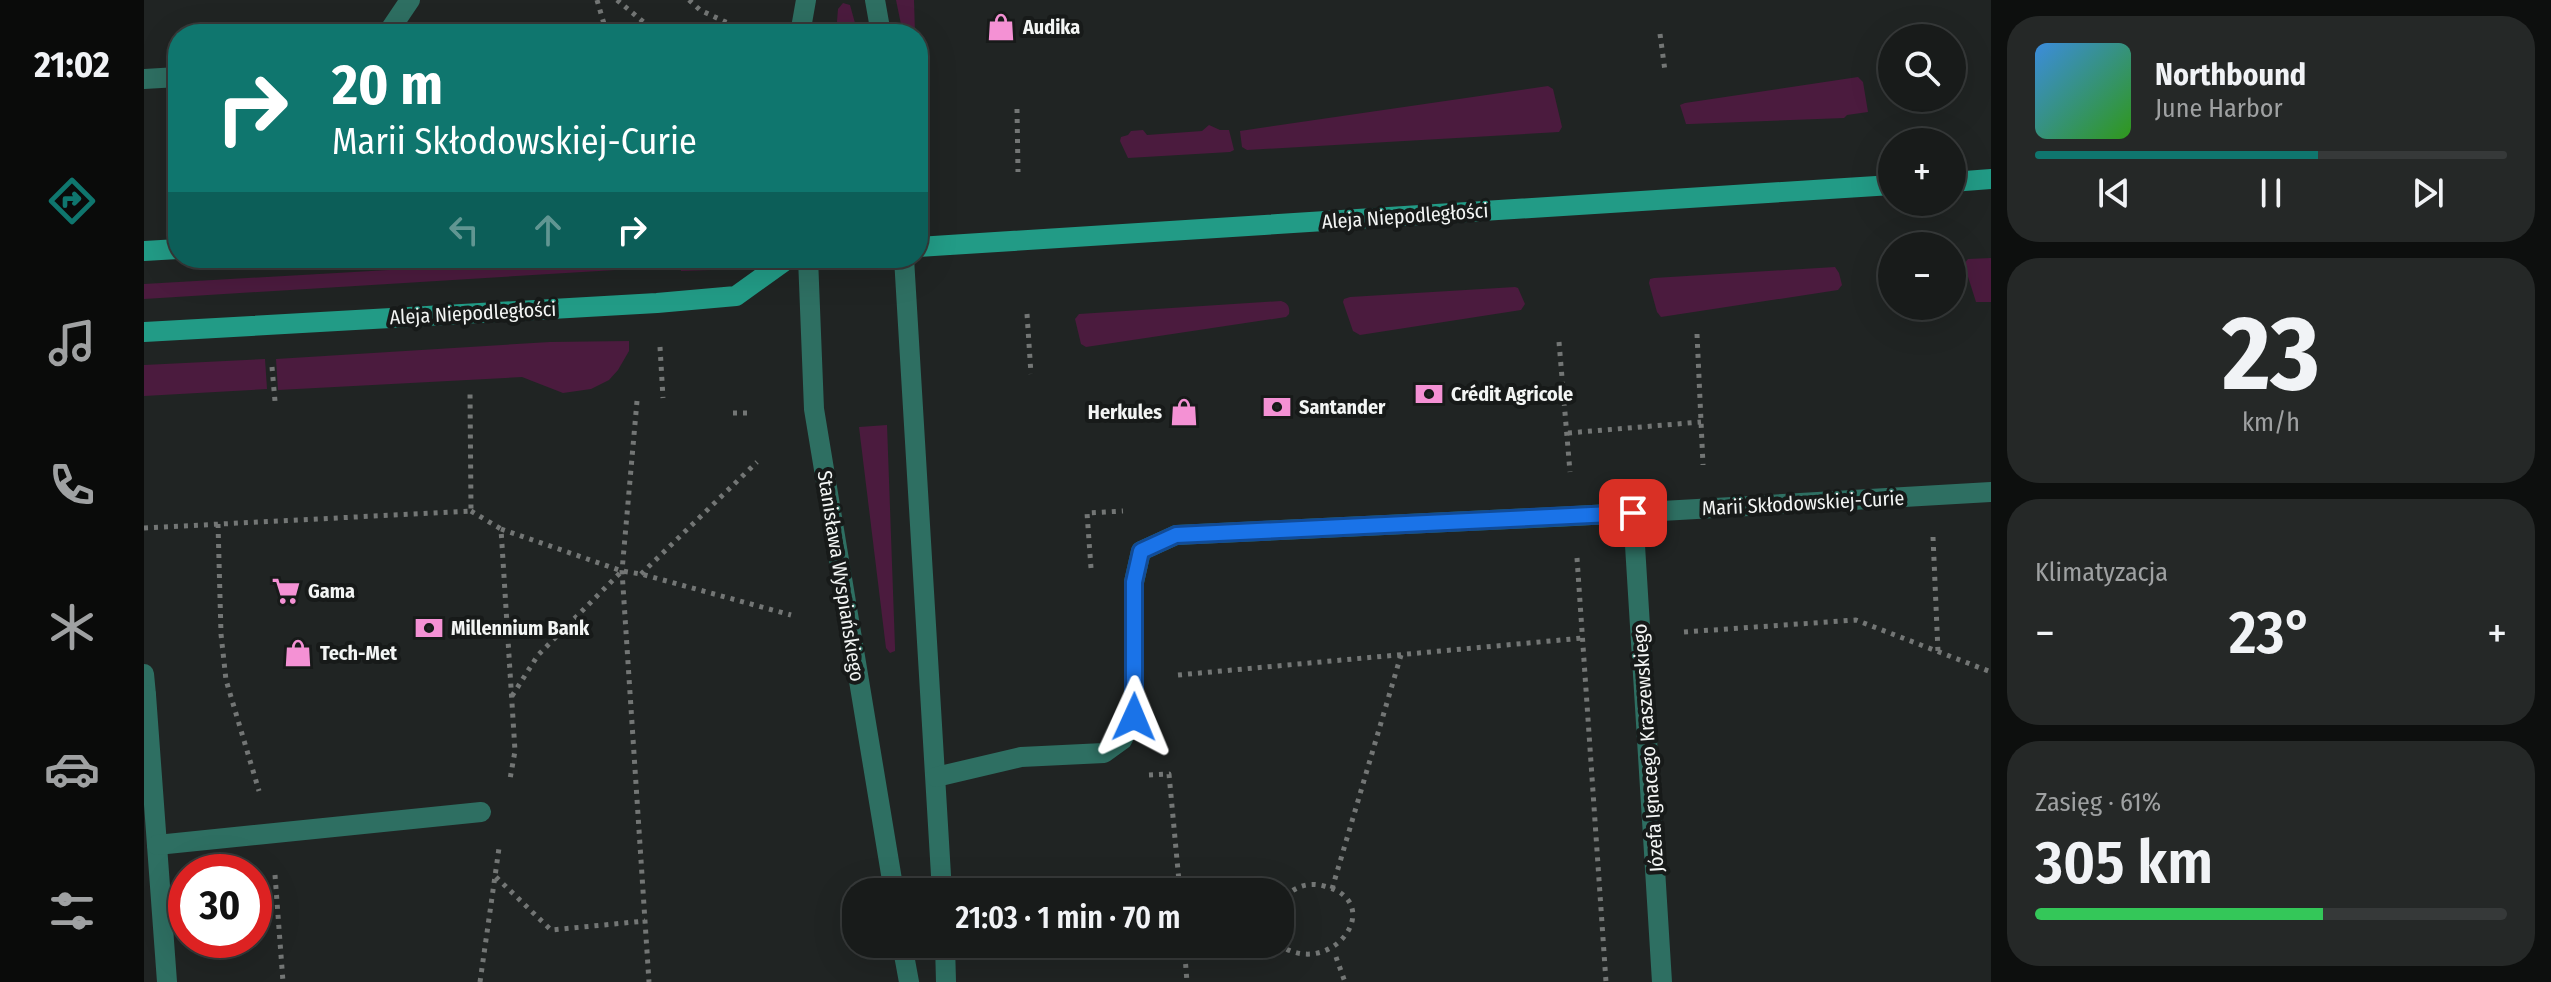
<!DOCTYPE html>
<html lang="pl">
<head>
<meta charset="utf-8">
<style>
	body { margin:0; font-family:"Fira Sans Condensed",sans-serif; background:#252827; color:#f1f3f6; height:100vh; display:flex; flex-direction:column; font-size:30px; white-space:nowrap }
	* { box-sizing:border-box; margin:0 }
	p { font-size:26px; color:#9fa1a2 }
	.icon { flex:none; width:44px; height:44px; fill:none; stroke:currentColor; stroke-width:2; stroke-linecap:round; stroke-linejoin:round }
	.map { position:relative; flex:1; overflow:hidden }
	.details { display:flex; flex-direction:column; gap:16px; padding:16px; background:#0d0f0e; width:560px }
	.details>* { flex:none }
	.banner { position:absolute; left:24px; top:24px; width:760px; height:244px; border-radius:32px; box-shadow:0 8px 32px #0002,0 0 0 2px #363939; background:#0f766e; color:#fff; overflow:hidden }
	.buttons { position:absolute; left:1734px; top:24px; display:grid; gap:16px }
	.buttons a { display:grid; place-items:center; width:88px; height:88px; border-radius:50%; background:#181b1a; box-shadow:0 8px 32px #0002,0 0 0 2px #363939; font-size:40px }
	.speed { position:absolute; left:24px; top:854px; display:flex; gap:16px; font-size:40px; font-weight:700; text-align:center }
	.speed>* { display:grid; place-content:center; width:104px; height:104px; border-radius:50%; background:#181b1a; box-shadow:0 8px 32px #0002,0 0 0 2px #363939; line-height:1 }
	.speed .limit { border:12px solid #d22; background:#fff; color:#111 }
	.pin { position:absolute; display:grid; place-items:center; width:68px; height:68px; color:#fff; margin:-34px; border-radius:16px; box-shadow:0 4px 12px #0006 }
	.me { position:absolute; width:88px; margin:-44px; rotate:1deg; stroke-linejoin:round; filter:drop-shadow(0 0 6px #0008) }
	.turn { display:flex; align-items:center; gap:28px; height:168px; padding:0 32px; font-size:36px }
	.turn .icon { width:104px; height:104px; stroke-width:2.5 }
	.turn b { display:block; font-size:56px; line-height:68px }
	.lanes { display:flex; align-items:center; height:76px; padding:0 32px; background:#0003; justify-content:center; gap:40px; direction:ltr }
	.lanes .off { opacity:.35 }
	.big { font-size:60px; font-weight:600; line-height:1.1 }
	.details .widget { flex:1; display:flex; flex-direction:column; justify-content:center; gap:12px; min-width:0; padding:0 28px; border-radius:32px; background:#252827 }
	.details .dial { align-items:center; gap:0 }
	.dial b { font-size:104px; line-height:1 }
	.song { display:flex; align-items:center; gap:24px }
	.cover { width:96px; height:96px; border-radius:12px; background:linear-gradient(135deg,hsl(210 70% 55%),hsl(110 70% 35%)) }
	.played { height:8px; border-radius:4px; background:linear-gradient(90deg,#0f766e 60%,#363939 60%) }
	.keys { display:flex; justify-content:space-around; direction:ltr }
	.heat { display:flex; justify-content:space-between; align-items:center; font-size:44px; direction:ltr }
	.charge { height:12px; border-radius:6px; background:linear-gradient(90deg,#34c759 61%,#363939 0) }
	.trip { position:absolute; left:698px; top:878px; width:452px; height:80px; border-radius:32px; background:#181b1a; box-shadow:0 8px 32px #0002,0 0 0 2px #363939; font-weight:600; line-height:80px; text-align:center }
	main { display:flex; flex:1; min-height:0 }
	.menu { display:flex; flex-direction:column; width:144px; justify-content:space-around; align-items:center; background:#0a0b0a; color:#9fa1a2 }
	.menu .icon { width:56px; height:56px }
	.menu .active { color:#0f766e }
	.menu b { font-size:36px; color:#f1f3f6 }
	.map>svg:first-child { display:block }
</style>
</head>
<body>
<main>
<nav class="menu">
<b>21:02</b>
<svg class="icon active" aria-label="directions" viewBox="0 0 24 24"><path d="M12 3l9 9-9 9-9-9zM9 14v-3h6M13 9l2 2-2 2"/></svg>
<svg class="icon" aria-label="music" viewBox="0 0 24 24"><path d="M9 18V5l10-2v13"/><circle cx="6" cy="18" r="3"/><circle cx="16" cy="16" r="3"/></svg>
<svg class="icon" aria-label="phone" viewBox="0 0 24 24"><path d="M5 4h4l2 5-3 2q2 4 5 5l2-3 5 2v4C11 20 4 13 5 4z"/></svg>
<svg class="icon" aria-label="climate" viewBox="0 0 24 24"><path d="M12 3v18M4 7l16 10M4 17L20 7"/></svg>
<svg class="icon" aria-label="car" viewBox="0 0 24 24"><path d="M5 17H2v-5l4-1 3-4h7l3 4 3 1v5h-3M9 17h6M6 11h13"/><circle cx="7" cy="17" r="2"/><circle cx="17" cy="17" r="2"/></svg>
<svg class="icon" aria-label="filters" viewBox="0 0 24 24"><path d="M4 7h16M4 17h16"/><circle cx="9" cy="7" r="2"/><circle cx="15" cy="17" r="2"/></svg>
</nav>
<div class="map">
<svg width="1847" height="982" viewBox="0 0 1847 982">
	<rect width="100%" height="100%" fill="#202423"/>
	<g fill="#4b1b3e">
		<path d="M752,0H770L771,34H759Z"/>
		<path d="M699,3L706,5L714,34H692L694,9Z"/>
		<path d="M1714,77L1719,82L1724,112L1703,115L1700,118L1546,124H1542L1536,105L1541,103Z"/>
		<path d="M1404,86L1409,89L1418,127L1415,132L1103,150L1098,147L1096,131Z"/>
		<path d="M1065,125L1076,130H1085L1090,150L1086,152L984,158L976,141L977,137L984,135L987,131L999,130L1003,135L1058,131Z"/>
		<path d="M455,258H486L488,269L0,299V284Z"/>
		<path d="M536,258H629L624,268L537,271Z"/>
		<path d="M1847,258V302H1832L1820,264L1824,259Z"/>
		<path d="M1691,267L1695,273L1698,285L1694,290L1517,317L1513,312L1505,283L1506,279L1510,278Z"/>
		<path d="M1371,287L1374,288L1381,304L1377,310L1216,335L1209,331L1199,302L1200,299L1206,297Z"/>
		<path d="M1137,301C1144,303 1146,307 1145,314L1142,317L942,347L937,344L931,319L935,314Z"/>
		<path d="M485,341V351L474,370L465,380L447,389L419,393L378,377L134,390L132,359L406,342Z"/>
		<path d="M121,359L123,389L0,396V365Z"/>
		<path d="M743,425L751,647V651L746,653L742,648L715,427Z"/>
	</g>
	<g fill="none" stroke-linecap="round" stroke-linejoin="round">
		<g stroke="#737675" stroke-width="5" stroke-dasharray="4 6" stroke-linecap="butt">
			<path d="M453,0L463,34"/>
			<path d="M473,0L514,34"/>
			<path d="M545,0L556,10L588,25"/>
			<path d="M1516,34L1521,71"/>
			<path d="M774,95L785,94"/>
			<path d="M873,109L874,172"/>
			<path d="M883,314L887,374"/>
			<path d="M1553,334L1559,465"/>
			<path d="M1415,342L1426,472"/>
			<path d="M516,347L519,398"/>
			<path d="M128,367L131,401"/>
			<path d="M493,401L478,571L505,982"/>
			<path d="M589,413H606"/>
			<path d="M1424,433L1557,422"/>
			<path d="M327,511L357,529L371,751L366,779"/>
			<path d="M74,524L77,634L82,680L115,791"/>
			<path d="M0,528L327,511L326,391"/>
			<path d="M357,529L478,571L497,574L647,615"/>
			<path d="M1789,537L1794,652"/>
			<path d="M1433,558L1462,982"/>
			<path d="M947,568L943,513L979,511"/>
			<path d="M497,574L613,462"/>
			<path d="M1540,632L1712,620L1847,672"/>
			<path d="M1034,675L1439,638"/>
			<path d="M368,696L394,655L477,572"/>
			<path d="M1005,775L1025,774L1036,892"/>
			<path d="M131,875L139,982"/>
			<path d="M352,877L407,930L501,921"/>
			<path d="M1188,889L1257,655"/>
			<path d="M1040,944L1043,982"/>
			<path d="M1134,944C1187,982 1245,902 1180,886C1162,881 1148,888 1136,902"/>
			<path d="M1192,957L1201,982"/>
			<path d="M336,982L355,848"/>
		</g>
		<g stroke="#2e6f62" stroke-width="20">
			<path d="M243,34L266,0"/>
			<path d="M0,79L34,77"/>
			<path d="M0,674L2,695"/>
			<path d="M0,695H2L23,982"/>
			<path d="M13,845L337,812"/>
		</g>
		<g stroke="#2e6f62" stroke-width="20">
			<path d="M731,0L737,34"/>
			<path d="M656,34L662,0"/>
			<path d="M664,258L670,409L750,892"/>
			<path d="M760,258L798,892"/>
			<path d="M1489,513L1518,982"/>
			<path d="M792,777L877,757L960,753L978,740L990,717V582L997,551L1032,535L1430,516L1847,492"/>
			<path d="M758,944L765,982"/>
			<path d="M801,944L802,982"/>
		</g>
		<g stroke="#229b86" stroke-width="20">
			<path d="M1808,182L1847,179"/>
			<path d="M774,247L1748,185"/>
			<path d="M0,251L34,249"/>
			<path d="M0,332L513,303L592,296L645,258"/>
		</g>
	</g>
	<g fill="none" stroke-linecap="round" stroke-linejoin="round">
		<defs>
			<path id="route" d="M990,717V582L997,551L1032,535L1489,513"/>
		</defs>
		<use href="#route" stroke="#114b97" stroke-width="20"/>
		<use href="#route" stroke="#1a73e8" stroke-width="14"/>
	</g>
	<defs>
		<symbol id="shop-bare" viewBox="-9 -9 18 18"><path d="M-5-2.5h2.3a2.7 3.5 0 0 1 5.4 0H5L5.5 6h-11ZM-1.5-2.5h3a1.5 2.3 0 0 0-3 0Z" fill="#f491d4" stroke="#171a19" stroke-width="2.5" paint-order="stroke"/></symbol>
		<symbol id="bank-bare" viewBox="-9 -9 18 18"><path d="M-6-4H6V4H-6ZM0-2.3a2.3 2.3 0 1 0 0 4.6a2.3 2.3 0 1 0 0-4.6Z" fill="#f491d4" stroke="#171a19" stroke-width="2.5" paint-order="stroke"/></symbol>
		<symbol id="supermarket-bare" viewBox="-9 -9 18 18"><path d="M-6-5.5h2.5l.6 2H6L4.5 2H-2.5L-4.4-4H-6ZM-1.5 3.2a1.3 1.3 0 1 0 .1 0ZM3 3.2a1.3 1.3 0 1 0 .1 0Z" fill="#f491d4" stroke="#171a19" stroke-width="2.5" paint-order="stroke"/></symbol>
	</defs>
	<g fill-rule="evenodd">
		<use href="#shop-bare" x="837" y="7" width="40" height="40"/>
		<use href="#bank-bare" x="1265" y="374" width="40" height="40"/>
		<use href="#bank-bare" x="1113" y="387" width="40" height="40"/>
		<use href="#shop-bare" x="1020" y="392" width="40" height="40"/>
		<use href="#supermarket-bare" x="122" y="571" width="40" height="40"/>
		<use href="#bank-bare" x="265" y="608" width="40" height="40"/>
		<use href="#shop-bare" x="134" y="633" width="40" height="40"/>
	</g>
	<g text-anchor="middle" stroke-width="8" stroke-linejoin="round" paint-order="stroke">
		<g font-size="20" font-weight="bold" fill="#f3f5f4" stroke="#171a19" text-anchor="start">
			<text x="879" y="34">Audika</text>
			<text x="1307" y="401">Crédit Agricole</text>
			<text x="1155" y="414">Santander</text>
			<text x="1018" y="419" text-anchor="end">Herkules</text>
			<text x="164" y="598">Gama</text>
			<text x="307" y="635">Millennium Bank</text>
			<text x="176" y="660">Tech-Met</text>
		</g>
		<g font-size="20" fill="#f3f5f4" stroke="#171a19">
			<text transform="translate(1261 216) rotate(-4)" y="7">Aleja Niepodległości</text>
			<text transform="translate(329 313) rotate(-3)" y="7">Aleja Niepodległości</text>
			<text transform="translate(1659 503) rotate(-3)" y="7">Marii Skłodowskiej-Curie</text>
			<text transform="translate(697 576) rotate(81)" y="7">Stanisława Wyspiańskiego</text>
			<text transform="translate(1504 748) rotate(-94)" y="7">Józefa Ignacego Kraszewskiego</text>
		</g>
	</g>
</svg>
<div class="buttons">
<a><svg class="icon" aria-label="search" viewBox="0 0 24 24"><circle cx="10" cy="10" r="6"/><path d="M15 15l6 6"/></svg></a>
<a>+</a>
<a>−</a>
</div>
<div class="speed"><div class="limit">30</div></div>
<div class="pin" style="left:1489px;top:513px;background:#d93025"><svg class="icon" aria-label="arrive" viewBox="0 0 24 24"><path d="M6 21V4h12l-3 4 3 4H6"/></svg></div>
<svg class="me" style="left:990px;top:717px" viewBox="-20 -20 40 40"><path d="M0-17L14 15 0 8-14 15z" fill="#1a73e8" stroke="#fff" stroke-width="4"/></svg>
<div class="trip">21:03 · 1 min · 70 m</div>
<div class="banner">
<div class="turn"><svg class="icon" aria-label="right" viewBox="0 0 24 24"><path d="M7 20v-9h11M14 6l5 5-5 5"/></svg><div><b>20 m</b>Marii Skłodowskiej-Curie</div></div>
<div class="lanes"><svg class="icon off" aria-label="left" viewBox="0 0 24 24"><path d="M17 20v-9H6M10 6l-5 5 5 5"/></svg><svg class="icon off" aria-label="ahead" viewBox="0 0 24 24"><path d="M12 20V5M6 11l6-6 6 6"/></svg><svg class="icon" aria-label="right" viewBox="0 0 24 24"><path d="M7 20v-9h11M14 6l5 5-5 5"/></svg></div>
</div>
</div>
<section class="details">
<div class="widget">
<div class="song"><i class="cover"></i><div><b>Northbound</b><p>June Harbor</p></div></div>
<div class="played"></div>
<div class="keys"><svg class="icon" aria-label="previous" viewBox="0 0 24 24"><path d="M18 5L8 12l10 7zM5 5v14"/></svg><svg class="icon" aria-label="pause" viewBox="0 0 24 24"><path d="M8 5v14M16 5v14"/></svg><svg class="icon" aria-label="next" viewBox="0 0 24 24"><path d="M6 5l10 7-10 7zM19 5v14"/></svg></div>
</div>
<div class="widget dial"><b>23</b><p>km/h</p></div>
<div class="widget"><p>Klimatyzacja</p>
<div class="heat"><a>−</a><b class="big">23°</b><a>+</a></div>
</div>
<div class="widget"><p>Zasięg · 61%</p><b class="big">305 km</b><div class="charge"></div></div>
</section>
</main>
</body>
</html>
